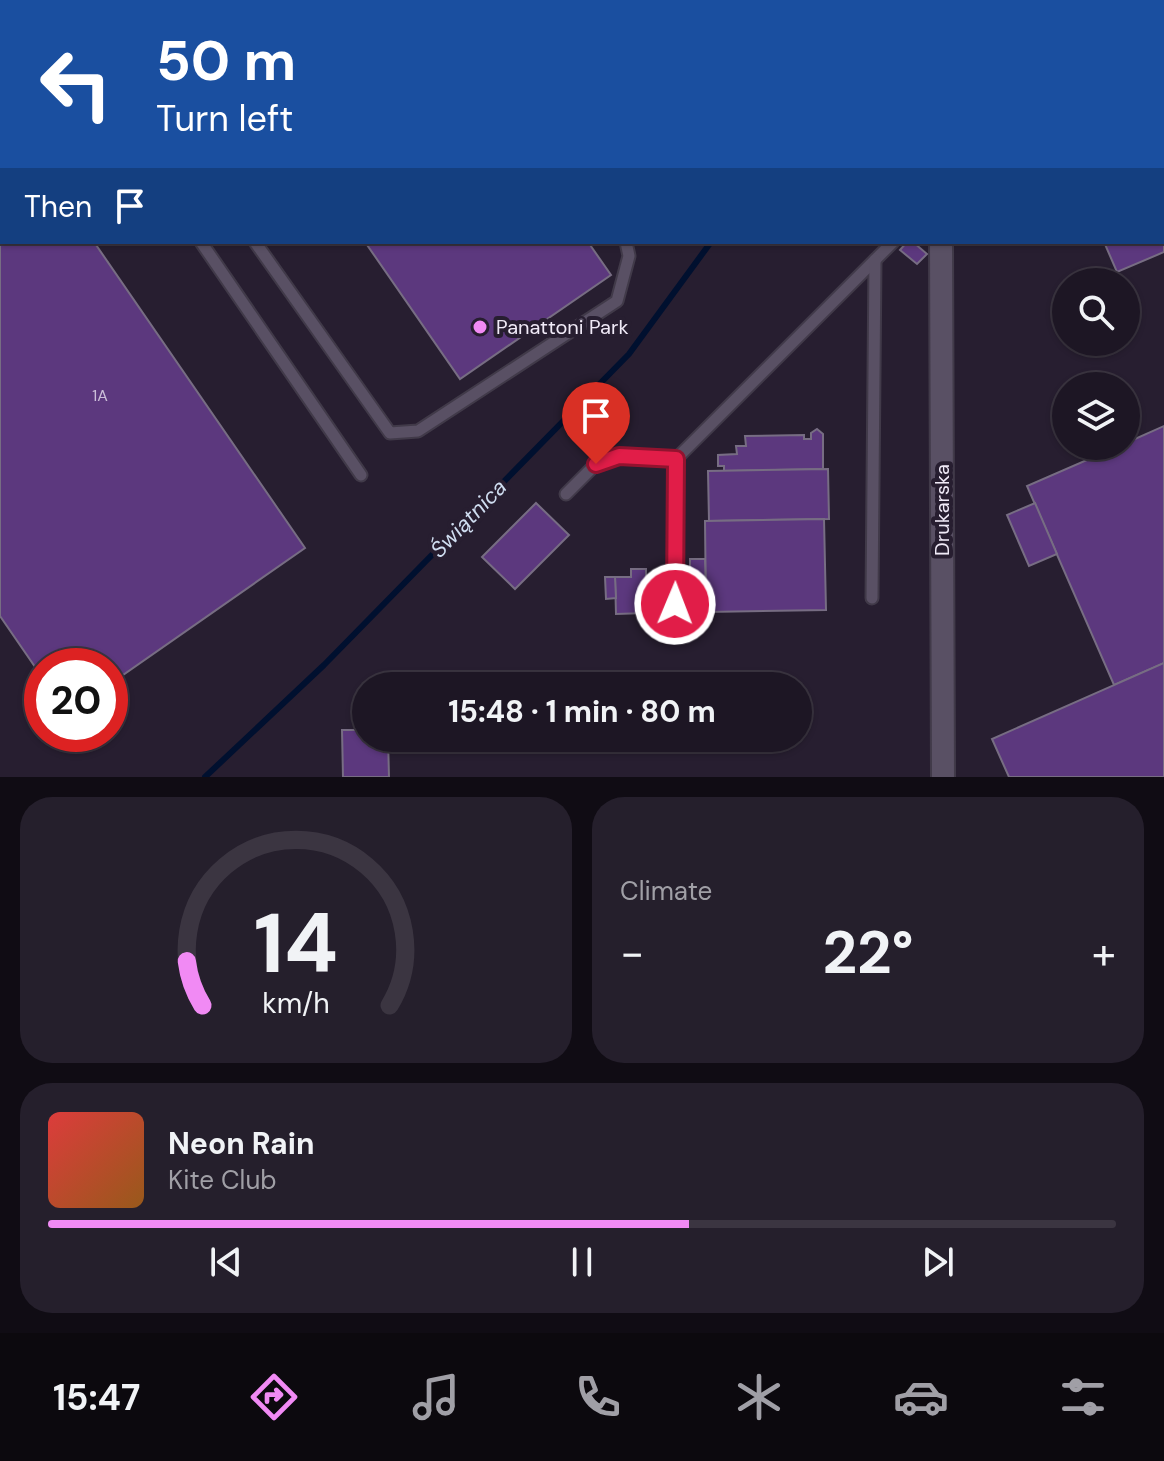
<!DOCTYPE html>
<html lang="en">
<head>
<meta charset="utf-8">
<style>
	body { margin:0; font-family:"DM Sans",sans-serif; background:#251f2c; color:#f1f3f6; height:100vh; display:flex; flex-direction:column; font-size:30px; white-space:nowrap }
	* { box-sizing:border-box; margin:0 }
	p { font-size:26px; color:#a09fa6 }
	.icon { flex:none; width:44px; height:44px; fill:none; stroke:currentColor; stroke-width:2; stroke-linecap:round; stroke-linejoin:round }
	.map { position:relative; height:777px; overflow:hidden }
	.drawer { display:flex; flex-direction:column; gap:20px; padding:20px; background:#100c14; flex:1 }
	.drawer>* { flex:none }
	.banner { position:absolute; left:0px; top:0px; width:1164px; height:244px; box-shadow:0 2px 6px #0004,0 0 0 2px #3b3541; background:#1a4fa0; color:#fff; overflow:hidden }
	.controls { position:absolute; left:1052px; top:268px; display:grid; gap:16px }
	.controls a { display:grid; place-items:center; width:88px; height:88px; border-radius:50%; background:#1d1624; box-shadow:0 2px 6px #0004,0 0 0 2px #3b3541; font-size:40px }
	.speed { position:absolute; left:24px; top:648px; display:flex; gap:16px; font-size:40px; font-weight:700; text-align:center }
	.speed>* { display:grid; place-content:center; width:104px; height:104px; border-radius:50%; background:#1d1624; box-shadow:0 2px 6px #0004,0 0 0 2px #3b3541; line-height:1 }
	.speed .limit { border:12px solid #d22; background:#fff; color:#111 }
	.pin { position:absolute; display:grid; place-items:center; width:68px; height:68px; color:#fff; margin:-82px -34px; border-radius:50% 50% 50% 0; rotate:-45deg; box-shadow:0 0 8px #0007 }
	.pin .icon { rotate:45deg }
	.me { position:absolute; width:88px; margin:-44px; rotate:1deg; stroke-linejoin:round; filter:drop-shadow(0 0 6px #0008) }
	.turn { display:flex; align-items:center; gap:28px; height:168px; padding:0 24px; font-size:36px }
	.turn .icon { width:104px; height:104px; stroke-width:2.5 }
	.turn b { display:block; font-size:56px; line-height:68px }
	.then { display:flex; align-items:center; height:76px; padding:0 24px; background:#0003; gap:16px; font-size:30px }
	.big { font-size:60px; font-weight:700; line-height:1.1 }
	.drawer .widget { flex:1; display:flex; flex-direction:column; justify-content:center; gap:12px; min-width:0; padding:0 28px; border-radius:32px; background:#251f2c }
	.drawer .dial { align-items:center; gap:0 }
	.dial svg { height:208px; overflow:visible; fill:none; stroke:#3b3541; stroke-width:7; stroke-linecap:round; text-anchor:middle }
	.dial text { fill:#f1f3f6; stroke:none }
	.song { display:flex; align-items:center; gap:24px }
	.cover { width:96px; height:96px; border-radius:12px; background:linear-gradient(135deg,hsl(0 70% 55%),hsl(30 70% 35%)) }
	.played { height:8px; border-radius:4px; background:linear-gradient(90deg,#f18af4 60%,#3b3541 60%) }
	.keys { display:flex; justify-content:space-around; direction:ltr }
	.heat { display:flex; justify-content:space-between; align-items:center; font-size:44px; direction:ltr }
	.drawer .tiles { flex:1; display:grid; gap:20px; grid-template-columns:1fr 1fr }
	.widget:last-child { grid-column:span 2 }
	.trip { position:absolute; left:352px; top:672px; width:460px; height:80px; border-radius:40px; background:#1d1624; box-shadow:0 2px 6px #0004,0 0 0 2px #3b3541; font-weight:700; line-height:80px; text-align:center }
	.dock { display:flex; height:128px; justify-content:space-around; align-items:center; background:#0c090e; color:#a09fa6 }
	.dock .icon { width:56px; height:56px }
	.dock .selected { color:#f18af4 }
	.dock b { font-size:36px; color:#f1f3f6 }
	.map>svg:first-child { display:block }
</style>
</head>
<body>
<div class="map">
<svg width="1164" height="777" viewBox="0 0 1164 777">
	<rect width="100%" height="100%" fill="#271e30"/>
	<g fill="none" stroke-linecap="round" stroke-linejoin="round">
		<g stroke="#00102f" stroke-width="6">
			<path d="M850,2L851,0"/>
			<path d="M205,777L324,665L629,354L711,242"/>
		</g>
	</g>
	<g fill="#5c387e" stroke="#776d83" stroke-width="2">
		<path d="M304,0H421L422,2H301Z"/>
		<path d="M514,0H706L708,2H511Z"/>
		<path d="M1107,0H1164V252L1117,272L1104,242H1162V2H1102Z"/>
		<path d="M0,105L2,242H94L305,548L110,684V666H42V677L0,616Z"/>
		<path d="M365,242H588L611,275L460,379Z"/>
		<path d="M907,242H913L927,254L917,264L900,250Z"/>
		<path d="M1164,426V663L1114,685L1027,486L1119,446H1126V443Z"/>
		<path d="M817,429L823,434V469L724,471V466H718V455L737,454L736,446H746L745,436L804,435V439H811V433Z"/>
		<path d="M828,469L829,519L709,521L708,471Z"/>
		<path d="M536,503L569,535L515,589L482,557Z"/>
		<path d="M1035,503L1057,554L1029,566L1007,515Z"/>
		<path d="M824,519L826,610L706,612L705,521Z"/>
		<path d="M690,559H705L706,597H690Z"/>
		<path d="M631,569H646V613L616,614L615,577H631Z"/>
		<path d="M605,577H615L616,598L606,599Z"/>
		<path d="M1164,663V777H1009L992,739Z"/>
		<path d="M342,730H366V738H388L389,777H343Z"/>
	</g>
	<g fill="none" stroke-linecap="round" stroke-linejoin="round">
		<defs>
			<g id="lane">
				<path d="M724,0L725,2"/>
				<path d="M198,2L201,0"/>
				<path d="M0,76L2,75"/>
				<path d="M201,242L361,475"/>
				<path d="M255,242L390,433L418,431L617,301L629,256L626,242"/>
				<path d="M566,494L596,464L619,456L676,459L893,242"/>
				<path d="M872,598L875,260"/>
				<path d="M675,604L676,459"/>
			</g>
			<g id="street">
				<path d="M943,2V0"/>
				<path d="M941,242L943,777"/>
			</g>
		</defs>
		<use href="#lane" stroke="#413a49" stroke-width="15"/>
		<use href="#street" stroke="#413a49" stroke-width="26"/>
		<use href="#lane" stroke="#595064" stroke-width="11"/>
		<use href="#street" stroke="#595064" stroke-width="22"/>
	</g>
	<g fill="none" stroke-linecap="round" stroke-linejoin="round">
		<defs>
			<path id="route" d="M596,464L619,456L676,459L675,604"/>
		</defs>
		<use href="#route" stroke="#92132f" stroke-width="20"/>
		<use href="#route" stroke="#e11d48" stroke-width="14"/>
	</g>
	<circle fill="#f18af4" stroke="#271e30" stroke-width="3" cx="480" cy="327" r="8"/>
	<g text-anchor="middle" stroke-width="8" stroke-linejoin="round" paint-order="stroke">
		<g font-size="16" fill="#cbbed9">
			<text x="100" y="401">1A</text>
		</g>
		<g font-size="20" fill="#f0eaf7" stroke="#271e30" text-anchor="start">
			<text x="496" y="334">Panattoni Park</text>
		</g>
		<g font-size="20" fill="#f0eaf7" stroke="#271e30">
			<text transform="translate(942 510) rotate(-90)" y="7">Drukarska</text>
		</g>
		<g font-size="22" font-style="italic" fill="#cfddf0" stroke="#271e30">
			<text transform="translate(468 518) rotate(-46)" y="8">Świątnica</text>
		</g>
	</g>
</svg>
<div class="controls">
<a><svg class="icon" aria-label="search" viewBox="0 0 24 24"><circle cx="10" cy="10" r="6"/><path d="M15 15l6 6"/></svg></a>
<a><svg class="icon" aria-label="layers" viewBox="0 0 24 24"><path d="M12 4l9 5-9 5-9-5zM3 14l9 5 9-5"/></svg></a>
</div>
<div class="speed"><div class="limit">20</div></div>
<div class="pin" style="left:596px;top:464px;background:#d93025"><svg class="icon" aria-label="arrive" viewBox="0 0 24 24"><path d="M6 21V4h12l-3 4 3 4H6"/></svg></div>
<svg class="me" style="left:675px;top:604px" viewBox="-20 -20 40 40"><circle r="17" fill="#e11d48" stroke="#fff" stroke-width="3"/><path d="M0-11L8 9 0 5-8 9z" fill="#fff"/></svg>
<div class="trip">15:48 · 1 min · 80 m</div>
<div class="banner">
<div class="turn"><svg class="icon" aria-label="left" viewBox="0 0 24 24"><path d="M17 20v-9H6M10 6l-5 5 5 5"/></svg><div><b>50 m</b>Turn left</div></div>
<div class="then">Then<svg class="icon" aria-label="arrive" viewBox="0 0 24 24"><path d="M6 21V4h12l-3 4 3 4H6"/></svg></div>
</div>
</div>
<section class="drawer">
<div class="tiles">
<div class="widget dial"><svg viewBox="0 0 100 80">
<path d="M14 69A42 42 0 1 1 86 69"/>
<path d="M14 69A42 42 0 0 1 8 52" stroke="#f18af4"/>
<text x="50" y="56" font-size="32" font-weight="700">14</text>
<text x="50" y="72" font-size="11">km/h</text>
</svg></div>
<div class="widget"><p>Climate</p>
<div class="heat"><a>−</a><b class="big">22°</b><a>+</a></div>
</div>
<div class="widget">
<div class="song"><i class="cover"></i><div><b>Neon Rain</b><p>Kite Club</p></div></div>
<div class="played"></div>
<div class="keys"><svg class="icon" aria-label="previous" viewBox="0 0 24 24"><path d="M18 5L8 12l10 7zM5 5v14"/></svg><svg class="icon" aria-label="pause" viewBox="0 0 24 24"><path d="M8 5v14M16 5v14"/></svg><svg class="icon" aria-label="next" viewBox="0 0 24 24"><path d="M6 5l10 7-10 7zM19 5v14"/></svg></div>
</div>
</div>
</section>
<nav class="dock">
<b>15:47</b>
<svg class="icon selected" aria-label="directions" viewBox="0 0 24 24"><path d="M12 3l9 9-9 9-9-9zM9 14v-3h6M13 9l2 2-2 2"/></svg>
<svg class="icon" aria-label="music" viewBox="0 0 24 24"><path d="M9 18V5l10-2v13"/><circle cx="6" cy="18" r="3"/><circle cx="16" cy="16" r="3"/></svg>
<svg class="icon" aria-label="phone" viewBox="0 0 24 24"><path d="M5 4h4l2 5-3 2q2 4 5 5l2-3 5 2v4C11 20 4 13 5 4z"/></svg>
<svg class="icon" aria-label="climate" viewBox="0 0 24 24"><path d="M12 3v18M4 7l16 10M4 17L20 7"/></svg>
<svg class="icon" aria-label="car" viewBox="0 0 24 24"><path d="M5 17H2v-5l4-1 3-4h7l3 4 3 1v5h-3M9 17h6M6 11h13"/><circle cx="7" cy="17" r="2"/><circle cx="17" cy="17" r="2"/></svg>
<svg class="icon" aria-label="filters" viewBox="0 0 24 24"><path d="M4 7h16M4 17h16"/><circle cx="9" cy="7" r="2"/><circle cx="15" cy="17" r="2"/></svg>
</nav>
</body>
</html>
